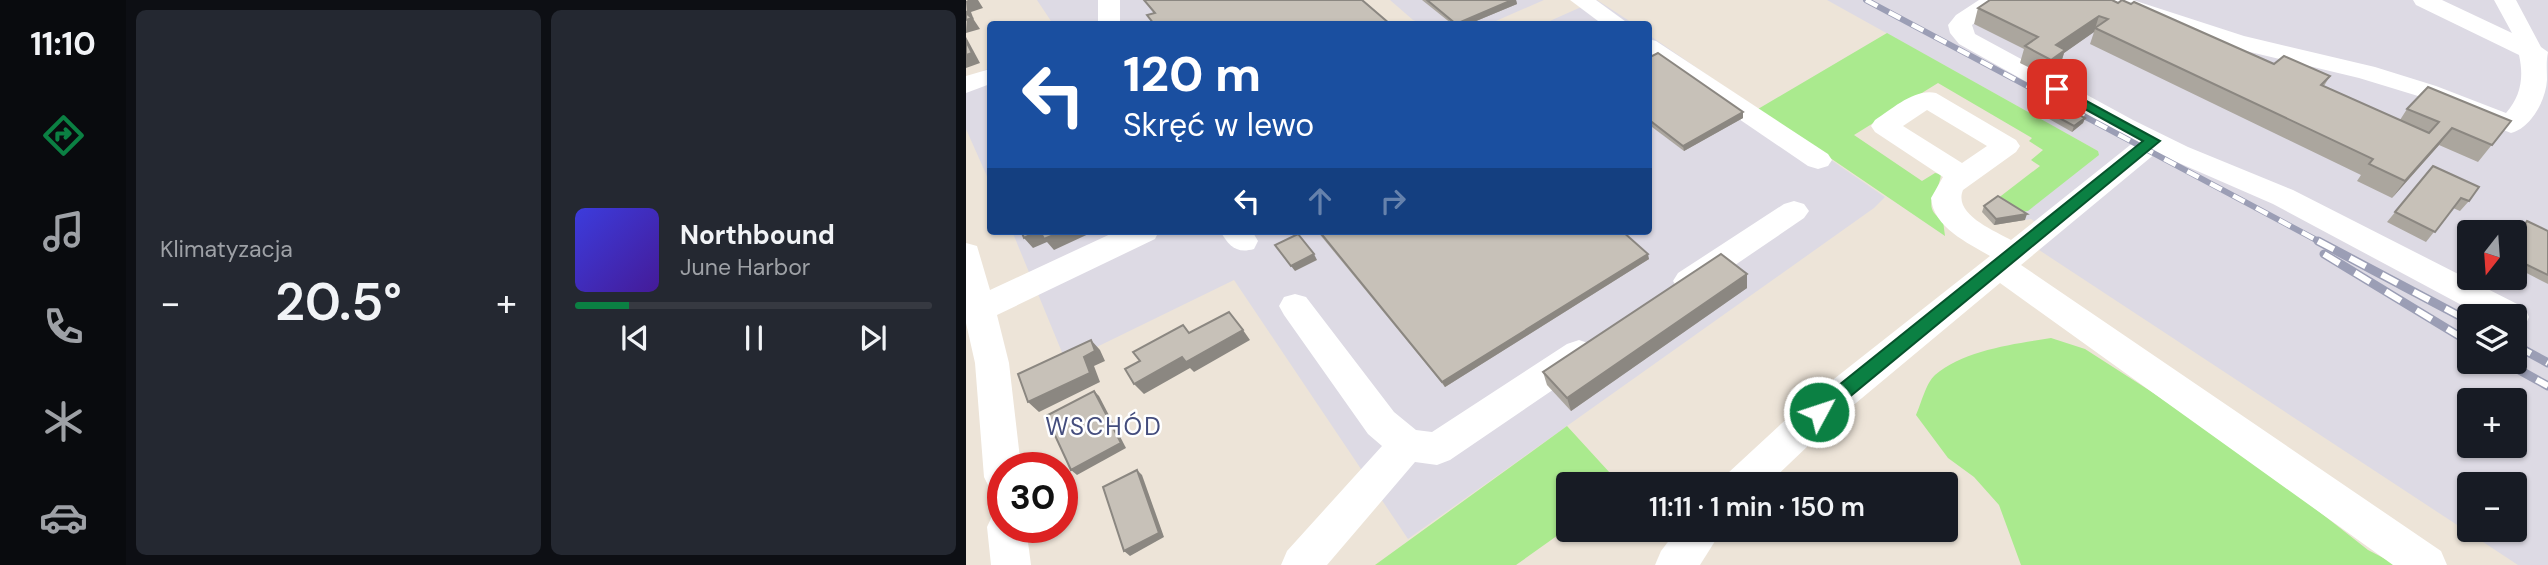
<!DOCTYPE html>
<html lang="pl">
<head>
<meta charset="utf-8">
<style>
	body { margin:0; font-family:"DM Sans",sans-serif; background:#242831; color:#f1f3f6; height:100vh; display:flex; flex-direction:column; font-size:26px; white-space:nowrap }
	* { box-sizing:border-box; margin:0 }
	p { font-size:23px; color:#9ea1a6 }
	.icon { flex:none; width:38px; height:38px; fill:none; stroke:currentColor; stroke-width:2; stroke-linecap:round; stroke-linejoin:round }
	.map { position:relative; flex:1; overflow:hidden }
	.sheet { display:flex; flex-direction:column; gap:10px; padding:10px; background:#0d0f14; width:840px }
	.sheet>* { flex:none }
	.guide { position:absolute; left:21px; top:21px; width:665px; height:214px; border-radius:7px; box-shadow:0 2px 5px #0004; background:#1a4fa0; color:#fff; overflow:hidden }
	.needle { width:46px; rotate:197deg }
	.fabs { position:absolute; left:1491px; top:220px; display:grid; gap:14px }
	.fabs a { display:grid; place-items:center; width:70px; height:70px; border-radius:7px; background:#171b24; box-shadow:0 2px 5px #0004; font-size:35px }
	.speed { position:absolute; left:21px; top:452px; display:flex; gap:14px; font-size:35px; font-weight:700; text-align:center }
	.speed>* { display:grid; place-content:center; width:91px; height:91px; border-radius:50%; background:#171b24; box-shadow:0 2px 5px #0004; line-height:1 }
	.speed .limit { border:10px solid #d22; background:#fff; color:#111 }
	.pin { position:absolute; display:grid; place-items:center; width:60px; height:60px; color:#fff; margin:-30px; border-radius:14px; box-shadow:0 4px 10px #0006 }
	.me { position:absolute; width:77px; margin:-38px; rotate:50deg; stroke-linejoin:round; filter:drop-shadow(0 0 5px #0008) }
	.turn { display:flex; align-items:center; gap:24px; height:147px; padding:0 21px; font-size:32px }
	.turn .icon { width:91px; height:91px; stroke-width:2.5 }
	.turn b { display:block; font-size:49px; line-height:60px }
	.lanes { display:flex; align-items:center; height:66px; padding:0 21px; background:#0003; justify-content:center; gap:35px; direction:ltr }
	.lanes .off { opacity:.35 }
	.big { font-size:52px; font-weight:600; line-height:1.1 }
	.sheet .card { flex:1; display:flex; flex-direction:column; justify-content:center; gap:10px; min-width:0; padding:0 24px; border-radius:10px; background:#242831 }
	.song { display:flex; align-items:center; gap:21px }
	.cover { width:84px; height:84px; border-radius:10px; background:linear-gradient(135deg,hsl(240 70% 55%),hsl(260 70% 35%)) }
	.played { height:7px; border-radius:4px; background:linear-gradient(90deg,#0b8043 15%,#363941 15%) }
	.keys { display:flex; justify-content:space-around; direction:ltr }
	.heat { display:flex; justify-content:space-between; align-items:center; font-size:38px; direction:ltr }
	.sheet .tiles { flex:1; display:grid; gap:10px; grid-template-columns:repeat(2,1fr) }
	.trip { position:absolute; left:590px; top:472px; width:402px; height:70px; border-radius:7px; background:#171b24; box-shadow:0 2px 5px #0004; font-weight:600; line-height:70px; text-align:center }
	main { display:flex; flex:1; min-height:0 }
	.menu { display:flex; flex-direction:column; width:126px; justify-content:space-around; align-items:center; background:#090b0e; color:#9ea1a6 }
	.menu .icon { width:49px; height:49px }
	.menu .current { color:#0b8043 }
	.menu b { font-size:32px; color:#f1f3f6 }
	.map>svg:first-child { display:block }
</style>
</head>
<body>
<main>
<nav class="menu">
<b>11:10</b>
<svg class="icon current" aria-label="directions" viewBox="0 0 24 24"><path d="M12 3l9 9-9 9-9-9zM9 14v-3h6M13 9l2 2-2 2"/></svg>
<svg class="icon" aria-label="music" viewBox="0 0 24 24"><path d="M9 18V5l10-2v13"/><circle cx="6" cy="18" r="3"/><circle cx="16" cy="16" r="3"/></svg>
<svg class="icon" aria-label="phone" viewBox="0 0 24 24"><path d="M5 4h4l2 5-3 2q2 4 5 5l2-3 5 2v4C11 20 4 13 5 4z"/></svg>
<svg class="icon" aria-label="climate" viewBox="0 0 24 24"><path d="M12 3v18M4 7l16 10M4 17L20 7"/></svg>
<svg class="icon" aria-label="car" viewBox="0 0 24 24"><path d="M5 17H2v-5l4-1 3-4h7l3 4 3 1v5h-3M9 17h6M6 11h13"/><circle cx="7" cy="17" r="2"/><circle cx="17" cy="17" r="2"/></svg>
</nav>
<section class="sheet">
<div class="tiles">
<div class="card"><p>Klimatyzacja</p>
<div class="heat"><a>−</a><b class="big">20.5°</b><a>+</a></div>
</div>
<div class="card">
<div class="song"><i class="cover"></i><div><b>Northbound</b><p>June Harbor</p></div></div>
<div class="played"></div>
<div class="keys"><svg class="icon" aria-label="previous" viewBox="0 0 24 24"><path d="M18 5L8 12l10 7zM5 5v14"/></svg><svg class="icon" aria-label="pause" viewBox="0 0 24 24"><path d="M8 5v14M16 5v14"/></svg><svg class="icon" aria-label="next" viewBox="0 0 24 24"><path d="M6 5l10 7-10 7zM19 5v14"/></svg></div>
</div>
</div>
</section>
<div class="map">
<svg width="1582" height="565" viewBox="0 0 1582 565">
	<rect width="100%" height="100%" fill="#ede4d8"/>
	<g fill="#dddae4" fill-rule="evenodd">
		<path d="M71,0H396L424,24H87Z"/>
		<path d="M424,0H578L523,24H457L447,20Z"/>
		<path d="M631,0L668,24H577Z"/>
		<path d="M861,0H1582V565H1552L1070,248L1087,233L1065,219L1059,220L1049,213L1132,151ZM1503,233H1549V278H1503ZM1503,317H1549V362H1503ZM1503,401H1549V446H1503ZM1503,485H1549V530H1503Z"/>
		<path d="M683,35L919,197L908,208L442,539L268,280L100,362L46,231H682Z"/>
		<path d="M24,68V183L0,129V78Z"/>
	</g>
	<g fill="#aaea8e">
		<path d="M921,33L1132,151L1133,155L1062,211L1049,213L1031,199L1074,166L1065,160L1077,150L1063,141L1066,138L972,83L888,135L956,181L969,173L975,174C973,196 953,204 977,221L979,236L792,109Z"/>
		<path d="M1085,338L1119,349L1189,394L1299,469L1402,550L1431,565H1055L1033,505L1008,477L982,458L950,415C955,404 960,383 969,375C998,350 1048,344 1085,338Z"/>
		<path d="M601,426L655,485H602V528L550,565H409Z"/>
	</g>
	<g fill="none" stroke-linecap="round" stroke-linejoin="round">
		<g fill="#fff" fill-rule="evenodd">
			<rect x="132" y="0" width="22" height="24"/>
			<path d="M604,0H630L663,24H636Z"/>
			<path d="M1013,0H1039L1006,25L1009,34L1167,120L1222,147L1327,190L1559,308L1563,317L1559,326L1549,329V317H1518L1307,204L1190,153L1055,265L1475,551L1481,565H1427L1034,283L866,423L801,485H756L762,473L840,401L1024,256C1002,243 967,227 965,198L977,177L909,132L905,126L909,120C926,109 949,88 970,93L1050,140L1054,146L1050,152L997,190C987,214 1027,230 1045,240L1168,142L993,44L984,33L982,25L990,15ZM961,110L1021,146L996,163L937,126Z"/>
			<path d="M1133,0H1167L1278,36L1409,67L1470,86L1540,113C1555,96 1558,77 1553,55L1450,5L1447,0H1476L1546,33L1528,0H1550L1575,47L1582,52C1580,62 1581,69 1581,80C1580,100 1565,128 1545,133L1452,96L1393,78L1263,47L1136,5Z"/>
			<path d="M682,39L690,41L862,154L866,160L862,166L852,169L842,166L682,57Z"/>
			<path d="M24,69V84L0,93V76Z"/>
			<path d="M828,201L838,204L843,211L838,218L734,289L723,293L712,289L707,281L712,273L818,204Z"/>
			<path d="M151,231H193L189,239L31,315L43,363L55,467H37V494L24,489L18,477L9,363L0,323V243L11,246L24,290Z"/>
			<path d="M254,231H286L292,241L288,249C270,254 263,246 254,231Z"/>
			<path d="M329,294L340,297L428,412L450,430L466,432L601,344L613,340L625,344L630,354L625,364L484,460L471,465L449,462L361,565H315L321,551L416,446L402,434L318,315L313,306L318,297Z"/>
			<path d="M37,510V527H60L65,565H25L21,527L27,514Z"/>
			<path d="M711,530H756L734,565H689L695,551Z"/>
		</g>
		<defs>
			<path id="rail-far1" d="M900,0L1356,243"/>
			<g id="rail">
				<path d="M1352,241L1503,321"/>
				<path d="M1358,254L1503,342"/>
				<path d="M1549,345L1582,363"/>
				<path d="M1539,362L1582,386"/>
			</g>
		</defs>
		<use href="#rail-far1" stroke="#9b9eb5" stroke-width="6"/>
		<use href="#rail" stroke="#9b9eb5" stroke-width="9"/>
		<use href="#rail-far1" stroke="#fff" stroke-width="4.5" stroke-dasharray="13" stroke-linecap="butt"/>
		<use href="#rail" stroke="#fff" stroke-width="6" stroke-dasharray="18" stroke-linecap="butt"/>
	</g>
	<g fill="#aba69e">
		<path d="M456,0H550L551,4L503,24H486Z"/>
		<path d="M1146,0L1308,64L1364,76L1358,86L1434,120L1441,109L1545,121L1512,162L1473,145L1426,198L1391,181L1395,175L1124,44L1128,32L1098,53L1094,66L1080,76L1054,63L1058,49L1008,24L1012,8Z"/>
		<path d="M682,58L777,112V118L718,151L682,124Z"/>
		<path d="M1064,102L1119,118L1117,123L1106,132L1062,107Z"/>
		<path d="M1467,166L1503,201L1494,211L1487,208L1460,242L1421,222Z"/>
		<path d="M1018,206L1059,220L1028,225L1016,212Z"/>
		<path d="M1561,221L1582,231V284L1549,267V238Z"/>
		<path d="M351,231H656L683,259L479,387Z"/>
		<path d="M781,274V288L605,411L581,385L577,372Z"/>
	</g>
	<g fill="#8b8781">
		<path d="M2,0H12L17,8L5,12L8,20L14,29L0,33L1,14L0,1Z"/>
		<path d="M546,0H550L551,4L503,24H490Z"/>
		<path d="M1133,16L1128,32L1098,53L1094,66L1080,76L1090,45Z"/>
		<path d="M0,37L14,63L0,68Z"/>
		<path d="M777,112V118L718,151L717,146Z"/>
		<path d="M1119,118L1117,123L1106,132L1108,126Z"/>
		<path d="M1486,128L1473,145L1426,198L1439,181Z"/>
		<path d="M1061,214L1059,220L1028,225L1030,219Z"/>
		<path d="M72,231H129L88,250L81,242L67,248L58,238Z"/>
		<path d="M348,254L351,260L329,271L325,266Z"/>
		<path d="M682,254L683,259L479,387L476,382Z"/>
		<path d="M781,274V288L605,411L601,398Z"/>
		<path d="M277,330L284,340L228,372L224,368L178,394L168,384L216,357Z"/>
		<path d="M125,340L134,350L139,361L128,366L134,382L73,412L62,402L118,357Z"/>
		<path d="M128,391L133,396L160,448L111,475L105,470Z"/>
		<path d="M171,470L176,475L198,537L164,556L158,551Z"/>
	</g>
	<g fill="#c7c1b8" stroke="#8b8781" stroke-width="2">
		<path d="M178,0H396L424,24H188L181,15L189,13Z"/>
		<path d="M461,0H546L490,24Z"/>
		<path d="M1024,0H1146L1152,3L1156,0L1165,4L1168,2L1308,64L1318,56L1364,76L1355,85L1463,133L1473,122L1441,109L1462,87L1545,121L1526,145L1486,128L1439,181L1403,164L1407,159L1129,28L1142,19L1133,16L1090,45L1099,50L1085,60L1059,46L1072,37L1012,8Z"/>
		<path d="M0,11L1,14L6,18L0,20Z"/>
		<path d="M0,41L6,53L0,55Z"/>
		<path d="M692,53L777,112L717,146L682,119V58Z"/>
		<path d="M1075,94L1119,118L1108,126L1064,102Z"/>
		<path d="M1467,166L1513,187L1503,201L1495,198L1469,232L1429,212Z"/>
		<path d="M1032,196L1061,214L1030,219L1018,206Z"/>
		<path d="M1561,221L1582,231V275L1549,259V240Z"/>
		<path d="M55,231H72L58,238Z"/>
		<path d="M74,231H97L78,239Z"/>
		<path d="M353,231H656L682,254L476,382Z"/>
		<path d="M332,234L348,254L325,266L309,245Z"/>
		<path d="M755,254L781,274L601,398L577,372Z"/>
		<path d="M263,312L277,330L220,362L216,357L168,384L159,369L174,361L167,352L217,325L223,333Z"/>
		<path d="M125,340L129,351L118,357L124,373L62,402L52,374Z"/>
		<path d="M128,391L155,443L105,470L80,416Z"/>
		<path d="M171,470L193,533L158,551L137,487Z"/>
	</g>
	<path fill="#0b8043" stroke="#07532c" stroke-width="2" d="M1091,85L1194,141L859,417L853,419L847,417L844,412L847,406L1177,141L1086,91L1084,89Z"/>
	<g text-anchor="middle" stroke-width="5" stroke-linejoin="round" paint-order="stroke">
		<g font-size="24" letter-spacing="2" fill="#444d7d" stroke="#fff">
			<text x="138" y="435">WSCHÓD</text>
		</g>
	</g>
</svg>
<div class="fabs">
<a><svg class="needle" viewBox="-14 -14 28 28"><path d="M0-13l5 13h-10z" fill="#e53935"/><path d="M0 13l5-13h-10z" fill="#9ea1a6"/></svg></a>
<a><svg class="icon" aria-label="layers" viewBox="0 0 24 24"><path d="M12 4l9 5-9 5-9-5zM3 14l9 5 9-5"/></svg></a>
<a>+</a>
<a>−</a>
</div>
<div class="speed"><div class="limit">30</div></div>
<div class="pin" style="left:1091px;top:89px;background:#d93025"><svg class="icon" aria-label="arrive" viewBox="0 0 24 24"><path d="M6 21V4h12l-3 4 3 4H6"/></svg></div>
<svg class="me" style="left:853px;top:412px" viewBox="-20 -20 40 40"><circle r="17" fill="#0b8043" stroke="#fff" stroke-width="3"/><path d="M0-11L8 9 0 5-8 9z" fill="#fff"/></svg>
<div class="trip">11:11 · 1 min · 150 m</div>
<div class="guide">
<div class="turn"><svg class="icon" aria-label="left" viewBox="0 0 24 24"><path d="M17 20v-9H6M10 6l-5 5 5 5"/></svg><div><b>120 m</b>Skręć w lewo</div></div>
<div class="lanes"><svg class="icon" aria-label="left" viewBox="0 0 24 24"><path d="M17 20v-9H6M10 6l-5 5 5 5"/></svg><svg class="icon off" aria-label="ahead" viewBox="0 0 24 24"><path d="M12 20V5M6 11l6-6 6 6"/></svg><svg class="icon off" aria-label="right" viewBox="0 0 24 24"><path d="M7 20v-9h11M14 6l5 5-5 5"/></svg></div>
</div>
</div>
</main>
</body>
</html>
